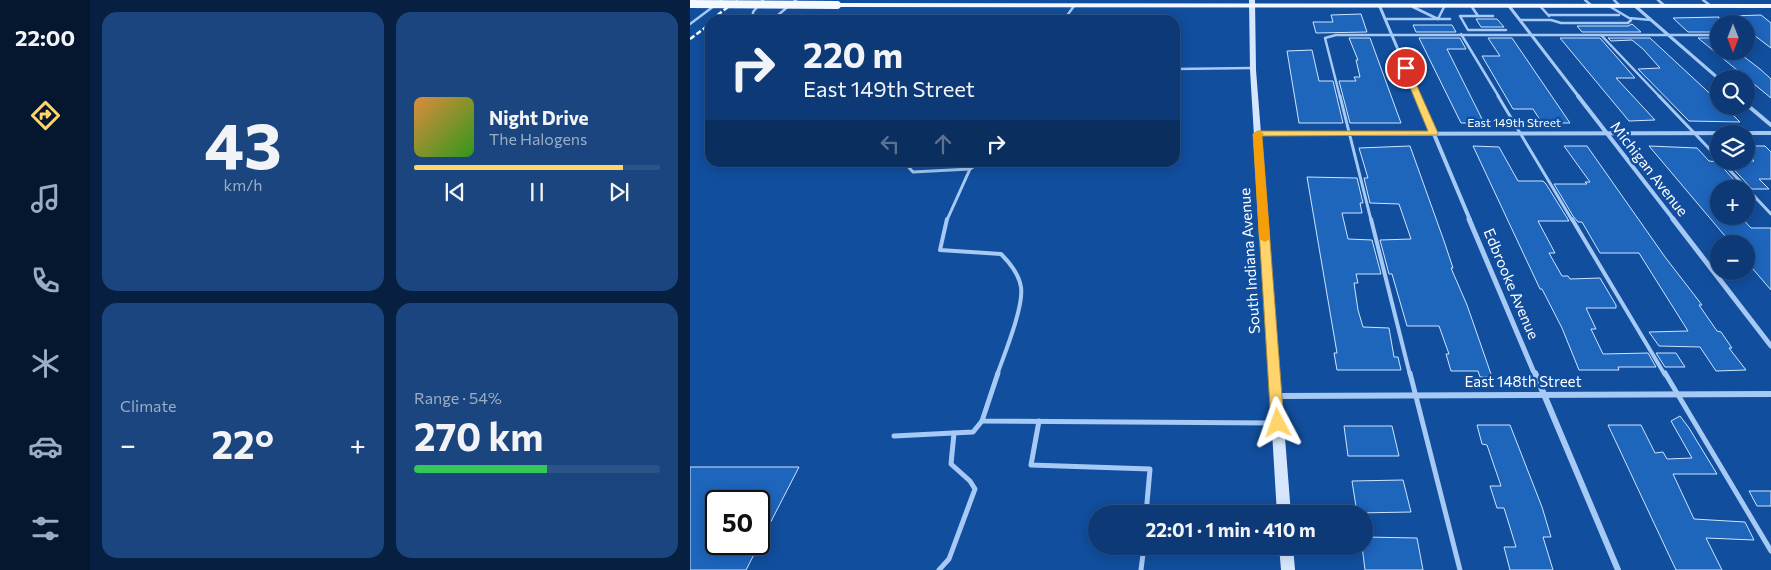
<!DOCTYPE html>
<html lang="en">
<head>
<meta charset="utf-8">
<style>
	body { margin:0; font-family:Commissioner,sans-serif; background:#1b457e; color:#f1f3f6; height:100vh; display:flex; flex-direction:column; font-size:19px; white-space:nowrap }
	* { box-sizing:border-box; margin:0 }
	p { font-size:16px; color:#9aadc5 }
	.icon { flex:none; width:28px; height:28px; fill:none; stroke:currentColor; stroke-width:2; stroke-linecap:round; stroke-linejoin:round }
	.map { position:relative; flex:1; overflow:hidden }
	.drawer { display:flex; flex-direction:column; gap:12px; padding:12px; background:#072041; width:600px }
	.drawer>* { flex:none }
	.top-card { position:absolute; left:15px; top:15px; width:475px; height:152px; border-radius:15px; box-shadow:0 2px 12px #0003,0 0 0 1px #2d5488; background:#0d3a76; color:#f1f3f6; overflow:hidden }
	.needle { width:32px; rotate:180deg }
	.controls { position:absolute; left:1020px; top:15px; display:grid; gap:10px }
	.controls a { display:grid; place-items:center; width:45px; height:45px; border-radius:50%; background:#0d3a76; box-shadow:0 2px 12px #0003,0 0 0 1px #2d5488; font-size:25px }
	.speed { position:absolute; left:15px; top:490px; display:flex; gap:10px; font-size:25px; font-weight:700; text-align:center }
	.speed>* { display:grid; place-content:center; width:65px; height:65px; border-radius:50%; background:#0d3a76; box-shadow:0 2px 12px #0003,0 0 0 1px #2d5488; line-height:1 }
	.speed .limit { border:2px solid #111; border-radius:8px; background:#fff; color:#111 }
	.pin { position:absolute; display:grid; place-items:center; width:42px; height:42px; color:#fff; margin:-21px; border:2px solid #fff; border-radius:50%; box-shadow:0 1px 5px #0007 }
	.me { position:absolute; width:55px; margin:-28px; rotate:356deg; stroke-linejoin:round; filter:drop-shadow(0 0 4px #0008) }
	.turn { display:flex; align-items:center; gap:18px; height:105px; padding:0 15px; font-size:22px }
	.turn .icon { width:65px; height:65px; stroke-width:2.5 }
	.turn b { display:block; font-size:35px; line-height:42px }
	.lanes { display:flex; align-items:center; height:48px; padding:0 15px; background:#0003; justify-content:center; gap:25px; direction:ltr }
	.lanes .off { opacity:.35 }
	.big { font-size:38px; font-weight:700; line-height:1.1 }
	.drawer .card { flex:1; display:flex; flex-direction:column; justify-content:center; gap:8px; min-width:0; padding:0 18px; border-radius:15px; background:#1b457e }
	.drawer .dial { align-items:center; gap:0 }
	.dial b { font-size:65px; line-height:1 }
	.song { display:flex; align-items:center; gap:15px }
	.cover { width:60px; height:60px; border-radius:8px; background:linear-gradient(135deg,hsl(30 70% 55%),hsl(110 70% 35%)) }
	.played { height:5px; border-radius:2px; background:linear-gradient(90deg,#ffd46a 85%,#2d5488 85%) }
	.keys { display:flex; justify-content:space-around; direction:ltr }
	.heat { display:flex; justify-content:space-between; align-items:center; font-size:28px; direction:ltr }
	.charge { height:8px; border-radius:4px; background:linear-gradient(90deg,#34c759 54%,#2d5488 0) }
	.drawer .tiles { flex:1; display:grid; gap:12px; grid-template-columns:repeat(2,1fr) }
	.trip { position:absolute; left:398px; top:505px; width:285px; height:50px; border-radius:25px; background:#0d3a76; box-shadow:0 2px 12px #0003,0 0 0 1px #2d5488; font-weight:700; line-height:50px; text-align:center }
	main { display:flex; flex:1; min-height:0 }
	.menu { display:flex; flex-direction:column; width:90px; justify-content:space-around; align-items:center; background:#05172f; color:#9aadc5 }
	.menu .icon { width:35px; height:35px }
	.menu .on { color:#ffd46a }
	.menu b { font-size:22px; color:#f1f3f6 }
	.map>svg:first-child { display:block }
</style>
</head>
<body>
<main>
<nav class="menu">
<b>22:00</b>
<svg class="icon on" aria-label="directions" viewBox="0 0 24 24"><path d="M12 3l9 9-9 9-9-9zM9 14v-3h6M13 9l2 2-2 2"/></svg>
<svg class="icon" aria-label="music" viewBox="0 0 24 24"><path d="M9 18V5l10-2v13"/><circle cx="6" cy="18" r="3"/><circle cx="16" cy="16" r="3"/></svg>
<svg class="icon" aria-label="phone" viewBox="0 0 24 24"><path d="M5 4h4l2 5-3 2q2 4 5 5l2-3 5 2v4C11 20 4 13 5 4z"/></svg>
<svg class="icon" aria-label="climate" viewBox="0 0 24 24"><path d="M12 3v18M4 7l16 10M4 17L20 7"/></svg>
<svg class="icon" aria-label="car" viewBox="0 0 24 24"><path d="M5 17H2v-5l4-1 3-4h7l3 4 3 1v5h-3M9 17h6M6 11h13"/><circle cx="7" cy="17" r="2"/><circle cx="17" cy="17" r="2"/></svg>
<svg class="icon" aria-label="filters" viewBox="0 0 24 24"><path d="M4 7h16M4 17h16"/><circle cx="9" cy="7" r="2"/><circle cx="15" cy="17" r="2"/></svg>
</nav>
<section class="drawer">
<div class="tiles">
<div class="card dial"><b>43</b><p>km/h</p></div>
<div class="card">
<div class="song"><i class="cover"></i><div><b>Night Drive</b><p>The Halogens</p></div></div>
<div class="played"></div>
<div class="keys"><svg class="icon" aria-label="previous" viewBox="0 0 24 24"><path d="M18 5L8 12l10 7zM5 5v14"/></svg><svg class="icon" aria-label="pause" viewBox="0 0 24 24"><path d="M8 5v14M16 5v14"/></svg><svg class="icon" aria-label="next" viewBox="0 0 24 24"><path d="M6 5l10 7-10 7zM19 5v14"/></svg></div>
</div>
<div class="card"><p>Climate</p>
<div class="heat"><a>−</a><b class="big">22°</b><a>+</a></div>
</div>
<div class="card"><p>Range · 54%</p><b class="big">270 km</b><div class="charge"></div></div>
</div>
</section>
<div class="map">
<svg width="1081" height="570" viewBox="0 0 1081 570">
	<rect width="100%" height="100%" fill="#114e9d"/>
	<g fill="#1e65bc" stroke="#cfe4fe" fill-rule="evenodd">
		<path d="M671,14L677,32L626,33L623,22H643L641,15Z"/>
		<path d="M1071,15L1081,23V48L1056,29V24H1050L1040,16Z"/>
		<path d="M1029,17V32H998L983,18Z"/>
		<path d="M786,19H807L814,27H791Z"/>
		<path d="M942,24L951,32H892L887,26H938Z"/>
		<path d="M723,25H762L766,32H726Z"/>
		<path d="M659,38H680L711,123H660L649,81H666L664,77H670L666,60H668Z"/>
		<path d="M729,38H770L776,49H757L794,123H771Z"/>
		<path d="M798,38H822L880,123H852L843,109H823L792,56H810Z"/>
		<path d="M870,38H910L945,78H926L965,120L939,121Z"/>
		<path d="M918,38H960L1029,102V106H1034L1050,122L999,121L948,69L970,68L953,49L942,40L921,41Z"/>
		<path d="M1008,38H1029V53H1049L1070,69L1081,79V98Z"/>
		<path d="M622,50L629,81H643L653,123H609L597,51Z"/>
		<path d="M720,146L754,241L763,268H761L777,305L802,377H790L788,371H761L756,354H759L749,326H717L702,274H699L690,240L721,239L709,204L680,203L674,178H678L669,148Z"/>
		<path d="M783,146L809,147L828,181H853L856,184L879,221H848L865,253H859L872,276H878L880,279L910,278L926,305V308H896L906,329H901L913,354L958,353L966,367H928L929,370H889L872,328L852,289H850Z"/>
		<path d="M874,146H897L975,257L1012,305H1009L1027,331L1031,332L1042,348H1039L1056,370L1026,371L1010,347L969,346L959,332L998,331L949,253H910L892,222H888L883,216L864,184H897L895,182H900Z"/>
		<path d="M959,146L1007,148L1019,161L1028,162L1052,189H1025L1029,193V216H1050L1061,228H1081V290L1056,261V244H1043L1035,236Z"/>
		<path d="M1056,146H1075L1081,152V179H1069L1079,189H1062L1036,161H1064L1056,153Z"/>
		<path d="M617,177L667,178L673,203H670L672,213H652L658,239L682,240L691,274H666L668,283H664L668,310L673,327L699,328L704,357H708L711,370H647L644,353H647Z"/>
		<path d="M966,353H986L995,367H975Z"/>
		<path d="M990,416L999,428L1027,474H983L1004,519L1055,522L1064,540L1016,538L1032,570H986L918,425H951L965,453L973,452L977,459L1002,458L981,421Z"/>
		<path d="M787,425H820L852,507L861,537H853L863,570H820L814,547H826L814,508H807L800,486H811L797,445L792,444Z"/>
		<path d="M654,426H702L709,456H658Z"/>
		<path d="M0,467H109L56,570H0ZM26,501H69V544H26Z"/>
		<path d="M713,480L721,512L667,513L662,481Z"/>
		<path d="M1059,491H1081V506H1067Z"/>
		<path d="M674,537L727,538L733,570H675L672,546H674Z"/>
	</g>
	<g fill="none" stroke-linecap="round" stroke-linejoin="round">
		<g stroke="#a6caf5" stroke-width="2.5">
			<path d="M895,0L902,6"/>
			<path d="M924,0L930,6"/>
			<path d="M968,0L975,6"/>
			<path d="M1013,0L1021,6"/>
			<path d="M850,6L859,16"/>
			<path d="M919,6L939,18L961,20"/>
			<path d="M723,7L748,19L754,7"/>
			<path d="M782,7L788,16H770L778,30H816"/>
			<path d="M859,15H929"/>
			<path d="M788,16H803"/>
			<path d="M695,19H760"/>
			<path d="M63,20V12L73,0"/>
			<path d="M82,20L106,0"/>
			<path d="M159,20L376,17L384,6"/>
			<path d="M830,20H861L871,23H938L941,20"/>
			<path d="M0,24L32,0"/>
			<path d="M771,34L809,97"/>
			<path d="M911,35L970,97"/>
			<path d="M485,69L563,68"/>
			<path d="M650,97L635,38L646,35H1029"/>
		</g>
		<g stroke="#a6caf5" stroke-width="3">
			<path d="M650,96L681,220"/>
			<path d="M808,96L882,220"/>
			<path d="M969,96L1029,159"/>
			<path d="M1031,161L1081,214"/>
			<path d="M214,162L223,172L280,169L291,162"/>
			<path d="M257,220L280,169"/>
		</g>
		<g stroke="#a6caf5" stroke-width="4">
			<path d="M257,219L250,250L311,254C320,263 329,274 331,287C334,307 314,355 307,375"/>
			<path d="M681,219L720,375"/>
			<path d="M882,219L975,375"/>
		</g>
		<g stroke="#a6caf5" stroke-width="5">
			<path d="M308,373L292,421L585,423"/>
			<path d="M720,373L770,570"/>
			<path d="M975,373L1081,551"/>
			<path d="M349,421L341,465L460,469L456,514"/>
			<path d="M204,436L283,432L292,421"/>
			<path d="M249,570L259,559L285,489L280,481L261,464L264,433"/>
			<path d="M451,570L454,546"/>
		</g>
		<g stroke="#a6caf5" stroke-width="3">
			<path d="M819,6L889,97"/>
			<path d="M945,6L1029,79"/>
			<path d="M690,7L728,97"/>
		</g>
		<g stroke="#a6caf5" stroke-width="4">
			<path d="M728,96L780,220"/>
			<path d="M888,96L984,220"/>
			<path d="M1056,104L1081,125"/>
			<path d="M568,134L1081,133"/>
		</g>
		<g stroke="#a6caf5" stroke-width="5">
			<path d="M779,219L845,375"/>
			<path d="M983,219L1081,346"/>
		</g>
		<g stroke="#a6caf5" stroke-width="6">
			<path d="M845,373L928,570"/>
			<path d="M587,396L1081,394"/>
		</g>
		<g fill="#d6e7fd" fill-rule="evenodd">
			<path d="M559,0H565L566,70L601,514H587L560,70Z"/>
			<path d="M589,546H603L605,570H591Z"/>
		</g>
		<path fill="#f4f8ff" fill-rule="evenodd" d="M144,3L1081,4V8L147,7H144Z"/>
		<g stroke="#fff" stroke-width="2.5" stroke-dasharray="5.5 2.5" stroke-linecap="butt">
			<path d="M21,20L47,0"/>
			<path d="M0,39L20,24"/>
		</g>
		<path stroke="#f4f8ff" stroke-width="8" d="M0,4L147,5"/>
	</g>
	<path fill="#ffd46a" stroke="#a68a45" d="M716,65L719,68L748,133L747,135L572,136L594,423L592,427H583L581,423L563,134L568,131H738L712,68Z"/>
	<path fill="#f59e0b" d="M570,131L574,134L572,136L580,239L575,242L569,239L563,134Z"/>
	<g text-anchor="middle" stroke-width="5" stroke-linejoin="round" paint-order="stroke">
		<g font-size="12" fill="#fff" stroke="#114e9d">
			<text x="824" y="127">East 149th Street</text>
		</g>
		<g font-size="15" fill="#fff" stroke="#114e9d">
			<text transform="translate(959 169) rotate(52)" y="5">Michigan Avenue</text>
			<text transform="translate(560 261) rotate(-94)" y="5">South Indiana Avenue</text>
			<text transform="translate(821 284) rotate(67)" y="5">Edbrooke Avenue</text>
			<text x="833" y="387">East 148th Street</text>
		</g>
	</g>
</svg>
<div class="controls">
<a><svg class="needle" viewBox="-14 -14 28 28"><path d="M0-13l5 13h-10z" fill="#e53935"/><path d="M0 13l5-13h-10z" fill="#9aadc5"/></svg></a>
<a><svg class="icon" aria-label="search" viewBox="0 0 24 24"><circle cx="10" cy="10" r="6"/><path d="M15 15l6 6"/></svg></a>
<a><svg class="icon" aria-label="layers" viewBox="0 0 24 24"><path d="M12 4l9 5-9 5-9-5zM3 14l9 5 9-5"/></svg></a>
<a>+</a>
<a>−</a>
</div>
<div class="speed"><div class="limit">50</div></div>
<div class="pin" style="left:716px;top:68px;background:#d93025"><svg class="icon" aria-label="arrive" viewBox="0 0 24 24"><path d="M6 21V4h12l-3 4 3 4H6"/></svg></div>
<svg class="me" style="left:588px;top:423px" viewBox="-20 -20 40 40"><path d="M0-17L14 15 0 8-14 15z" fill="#ffd46a" stroke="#fff" stroke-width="4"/></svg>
<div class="trip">22:01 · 1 min · 410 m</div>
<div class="top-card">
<div class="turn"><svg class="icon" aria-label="right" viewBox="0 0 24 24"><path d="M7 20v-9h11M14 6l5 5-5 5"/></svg><div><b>220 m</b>East 149th Street</div></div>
<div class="lanes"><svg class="icon off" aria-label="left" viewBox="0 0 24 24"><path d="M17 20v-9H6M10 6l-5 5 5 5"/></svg><svg class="icon off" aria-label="ahead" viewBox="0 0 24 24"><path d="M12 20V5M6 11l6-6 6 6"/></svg><svg class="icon" aria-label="right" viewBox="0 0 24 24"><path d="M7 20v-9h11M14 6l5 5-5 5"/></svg></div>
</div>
</div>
</main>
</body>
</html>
